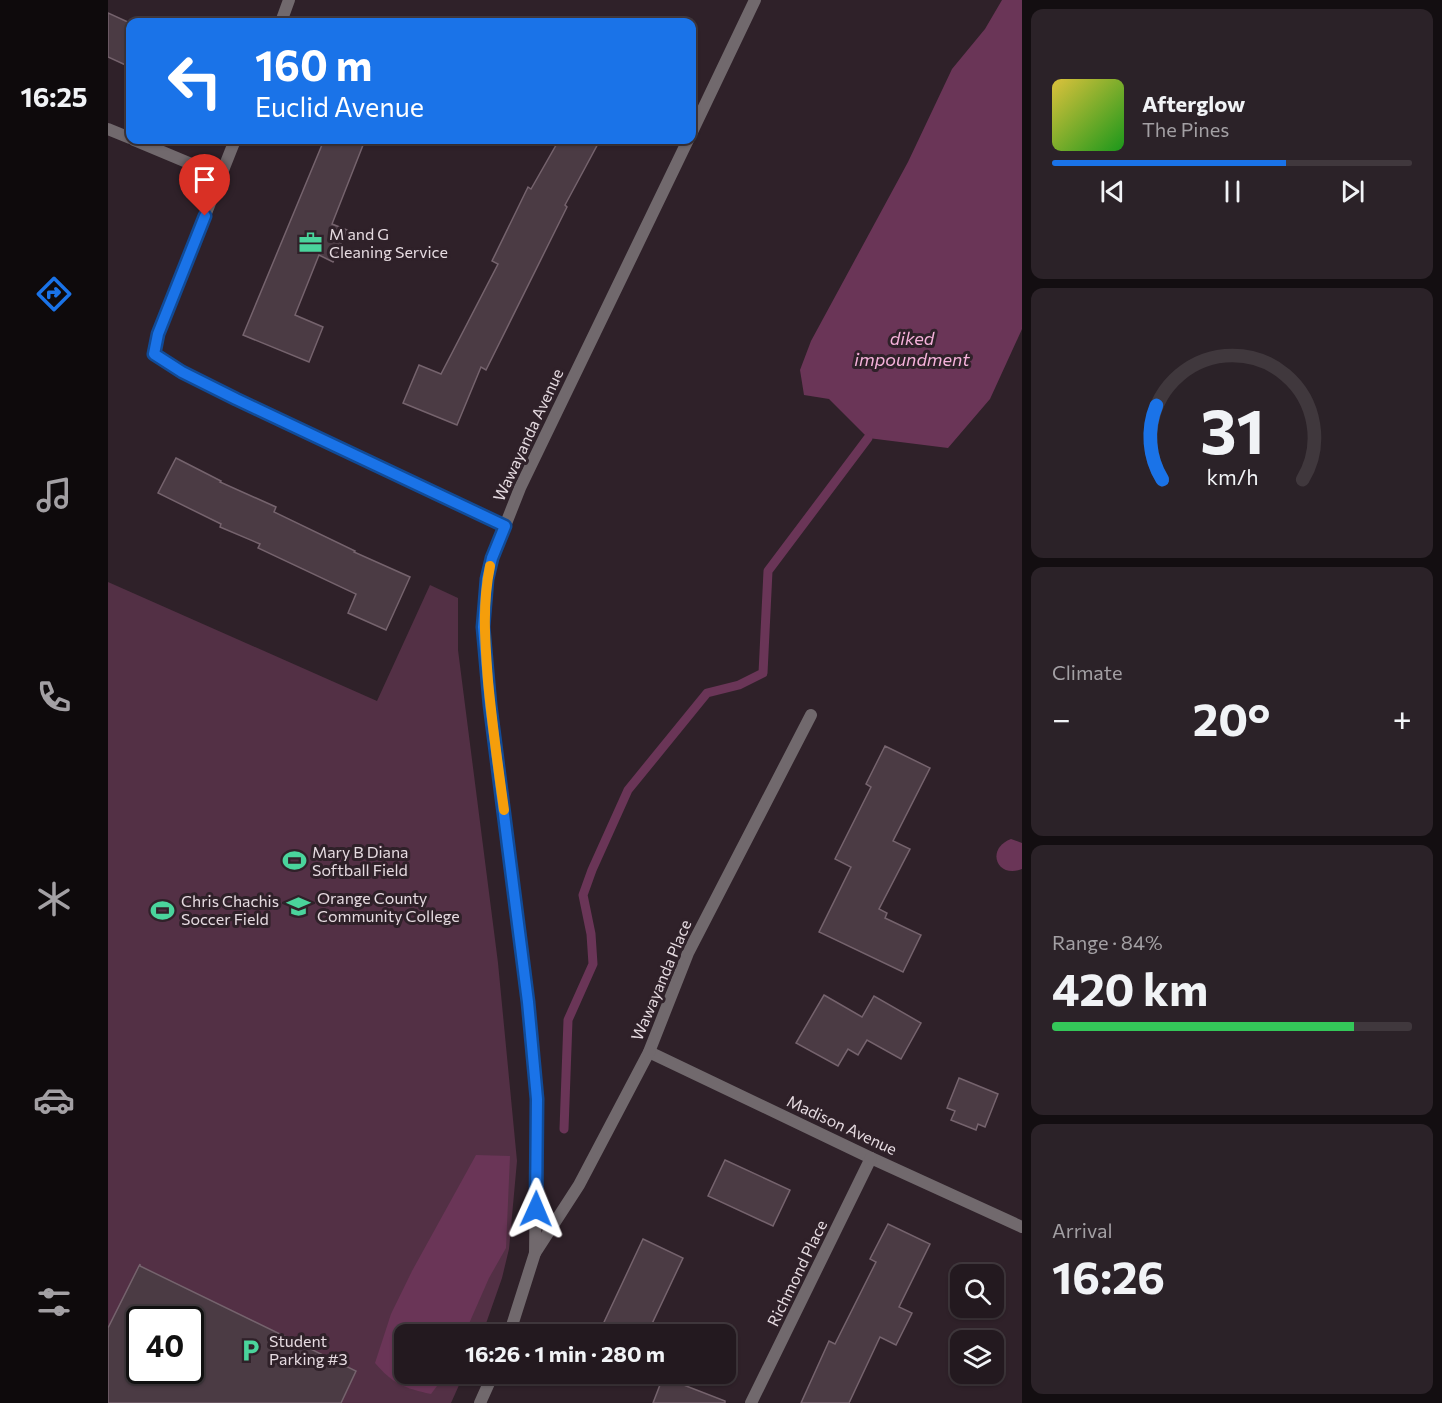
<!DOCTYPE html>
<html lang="en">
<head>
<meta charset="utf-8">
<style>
	body { margin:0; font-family:Commissioner,sans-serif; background:#2b2228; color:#f1f3f6; height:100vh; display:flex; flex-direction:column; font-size:22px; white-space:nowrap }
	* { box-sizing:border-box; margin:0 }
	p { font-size:20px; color:#a3a0a4 }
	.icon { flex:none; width:33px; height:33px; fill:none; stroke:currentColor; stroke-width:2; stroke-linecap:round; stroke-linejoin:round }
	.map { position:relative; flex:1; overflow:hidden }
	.panel { display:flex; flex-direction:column; gap:9px; padding:9px; background:#130e11; width:420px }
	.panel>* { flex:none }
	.hud { position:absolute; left:18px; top:18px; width:570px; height:126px; border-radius:12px; box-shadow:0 2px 4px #0004,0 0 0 2px #40383d; background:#1a73e8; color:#fff; overflow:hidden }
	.tools { position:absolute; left:842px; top:1264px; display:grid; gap:12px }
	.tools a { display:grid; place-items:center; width:54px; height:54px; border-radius:12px; background:#23191f; box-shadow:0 2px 4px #0004,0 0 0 2px #40383d; font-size:30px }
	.speed { position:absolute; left:18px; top:1306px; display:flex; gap:12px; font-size:30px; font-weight:700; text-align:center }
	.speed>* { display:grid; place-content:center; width:78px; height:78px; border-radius:50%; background:#23191f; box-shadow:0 2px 4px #0004,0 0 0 2px #40383d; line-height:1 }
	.speed .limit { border:3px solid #111; border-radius:9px; background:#fff; color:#111 }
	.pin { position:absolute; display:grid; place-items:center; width:51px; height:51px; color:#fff; margin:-62px -26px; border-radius:50% 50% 50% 0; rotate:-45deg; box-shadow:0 0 6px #0007 }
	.pin .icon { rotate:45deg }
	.me { position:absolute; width:66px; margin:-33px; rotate:1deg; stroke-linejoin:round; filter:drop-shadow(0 0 4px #0008) }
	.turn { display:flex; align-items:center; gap:21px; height:126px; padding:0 30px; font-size:27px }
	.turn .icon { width:78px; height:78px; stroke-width:2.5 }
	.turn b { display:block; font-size:42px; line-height:51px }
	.big { font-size:45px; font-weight:700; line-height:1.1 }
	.panel .card { flex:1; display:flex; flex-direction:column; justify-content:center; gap:9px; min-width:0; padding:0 21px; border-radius:12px; background:#2b2228 }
	.panel .dial { align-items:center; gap:0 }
	.dial svg { height:156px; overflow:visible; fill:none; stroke:#40383d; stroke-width:7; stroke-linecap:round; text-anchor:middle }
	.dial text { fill:#f1f3f6; stroke:none }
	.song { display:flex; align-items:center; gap:18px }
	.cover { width:72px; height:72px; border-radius:9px; background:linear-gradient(135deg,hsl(50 70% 55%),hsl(120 70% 35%)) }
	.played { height:6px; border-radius:3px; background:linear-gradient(90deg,#1a73e8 65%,#40383d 65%) }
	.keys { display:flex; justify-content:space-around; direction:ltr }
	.heat { display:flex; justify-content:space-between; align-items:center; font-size:33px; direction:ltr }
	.charge { height:9px; border-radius:4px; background:linear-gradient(90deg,#34c759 84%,#40383d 0) }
	.trip { position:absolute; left:286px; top:1324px; width:342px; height:60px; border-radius:12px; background:#23191f; box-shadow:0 2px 4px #0004,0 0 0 2px #40383d; font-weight:700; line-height:60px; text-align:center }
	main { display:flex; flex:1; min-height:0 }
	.dock { display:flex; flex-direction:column; width:108px; justify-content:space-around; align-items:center; background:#0e0a0c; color:#a3a0a4 }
	.dock .icon { width:42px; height:42px }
	.dock .selected { color:#1a73e8 }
	.dock b { font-size:27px; color:#f1f3f6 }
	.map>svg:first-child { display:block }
</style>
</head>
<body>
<main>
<nav class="dock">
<b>16:25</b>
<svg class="icon selected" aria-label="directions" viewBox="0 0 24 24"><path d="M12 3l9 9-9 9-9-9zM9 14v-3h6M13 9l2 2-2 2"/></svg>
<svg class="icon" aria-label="music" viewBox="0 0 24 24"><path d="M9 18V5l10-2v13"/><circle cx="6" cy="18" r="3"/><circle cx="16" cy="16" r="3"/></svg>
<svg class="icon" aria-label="phone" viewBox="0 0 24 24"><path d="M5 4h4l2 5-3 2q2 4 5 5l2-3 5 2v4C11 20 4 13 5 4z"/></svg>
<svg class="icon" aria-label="climate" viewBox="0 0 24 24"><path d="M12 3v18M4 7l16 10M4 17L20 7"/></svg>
<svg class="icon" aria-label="car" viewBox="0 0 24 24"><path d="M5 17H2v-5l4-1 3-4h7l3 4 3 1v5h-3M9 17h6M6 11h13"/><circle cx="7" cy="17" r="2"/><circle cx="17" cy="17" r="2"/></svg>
<svg class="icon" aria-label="filters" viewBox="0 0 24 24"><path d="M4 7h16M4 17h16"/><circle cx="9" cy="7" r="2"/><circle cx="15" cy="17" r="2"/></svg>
</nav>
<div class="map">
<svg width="914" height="1403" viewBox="0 0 914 1403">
	<rect width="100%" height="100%" fill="#2f2129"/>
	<path fill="#533045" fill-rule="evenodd" d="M0,582L269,701L322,585L350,598V650L390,963L409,1161L401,1249L394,1278L374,1335H297V1374H356L343,1403H0ZM32,1320H82V1371H32Z"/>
	<g fill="#6a3557">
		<path d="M894,0H914V329L882,399L840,448L760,438L721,399L696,395L692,370L703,341L800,162L844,69L877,29Z"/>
		<path d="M903,839L914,843V869C889,879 877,849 903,839Z"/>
		<path d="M368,1155L402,1156L398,1248L381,1278L356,1335H297V1374H338L323,1394C296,1388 285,1384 267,1363L283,1314L304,1271Z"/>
	</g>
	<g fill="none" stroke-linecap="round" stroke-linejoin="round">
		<path stroke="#6a3557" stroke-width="9" d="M456,1129L460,1020L485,964L483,934L475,895L484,870L520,790L599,693L631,685L655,673L660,571L760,438"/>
	</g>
	<g fill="#4b3b44" stroke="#75636d" stroke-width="1.5" fill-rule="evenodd">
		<path d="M0,13L22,23V67L0,57Z"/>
		<path d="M216,140H257L224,224L239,230L225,262L211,255L187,315L215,327L201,362L135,335Z"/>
		<path d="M451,140H492L457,205L459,207L378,370L373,367L349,425L295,403L311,365L333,374L390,264L384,261L420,187L423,189Z"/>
		<path d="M68,458L113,481L112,482L168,507L166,512L247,551L246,552L302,577L278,630L240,613L248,594L150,548L152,544L112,527L113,524L50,493Z"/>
		<path d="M777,746L822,768L785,841L802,849L771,909L779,913L777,918L813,935L795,972L711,932L743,867L727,859L763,787L758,784Z"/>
		<path d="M716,995L754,1017L766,996L813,1023L793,1059L759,1040L750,1055L740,1049L730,1066L688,1043Z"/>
		<path d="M851,1078L890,1094L877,1127L870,1124L868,1130L843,1120L847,1111L839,1108Z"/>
		<path d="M617,1160L682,1190L665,1226L600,1196Z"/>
		<path d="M780,1224L822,1244L791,1307L804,1313L788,1345L772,1337L741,1403H693L721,1341L727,1344L768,1262L762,1259Z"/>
		<path d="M535,1239L575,1258L543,1326L563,1335H490Z"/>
		<path d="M32,1264V1266L248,1371L233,1403H0V1328ZM32,1320H82V1371H32Z"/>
		<path d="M555,1377L617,1401V1403H545Z"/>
	</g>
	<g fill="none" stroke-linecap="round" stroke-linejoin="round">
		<g stroke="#71696d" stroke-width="12">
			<path d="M173,22L181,0"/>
			<path d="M0,129L22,138"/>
			<path d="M26,140L112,176"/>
			<path d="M127,140L50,334L46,354L74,372L128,399L397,526"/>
			<path d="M541,1052L763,1158L914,1227"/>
			<path d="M427,1253L471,1185L541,1052L580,953L703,715"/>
			<path d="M643,1403L763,1158"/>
		</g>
		<g stroke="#71696d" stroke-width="12">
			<path d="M584,132L647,0"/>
			<path d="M401,1335L427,1253L429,1099L420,1002L382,705L375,627L379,579L384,559L412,488L580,140"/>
			<path d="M372,1403L385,1374"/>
		</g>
	</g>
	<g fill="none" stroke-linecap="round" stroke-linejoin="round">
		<defs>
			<path id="route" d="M97,216L50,334L46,354L74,372L128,399L397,526L384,558L379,579L375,627L382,705L420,1002L429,1099L428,1209"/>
		</defs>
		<use href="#route" stroke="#114b97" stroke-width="15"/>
		<use href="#route" stroke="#1a73e8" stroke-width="10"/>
		<path stroke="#f59e0b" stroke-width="10" d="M382,566C374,605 377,642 380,681C384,724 390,767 396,810"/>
	</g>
	<defs>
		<symbol id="office-bare" viewBox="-9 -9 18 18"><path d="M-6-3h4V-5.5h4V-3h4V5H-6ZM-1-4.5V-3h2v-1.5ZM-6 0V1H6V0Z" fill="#4ad49c" stroke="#2f2129" stroke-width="2.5" paint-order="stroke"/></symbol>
		<symbol id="stadium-bare" viewBox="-9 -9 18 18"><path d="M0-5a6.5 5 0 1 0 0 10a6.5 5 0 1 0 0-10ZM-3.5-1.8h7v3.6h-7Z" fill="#4ad49c" stroke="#2f2129" stroke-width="2.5" paint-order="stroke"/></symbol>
		<symbol id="university-bare" viewBox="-9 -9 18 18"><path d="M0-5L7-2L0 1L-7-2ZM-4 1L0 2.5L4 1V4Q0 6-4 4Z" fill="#4ad49c" stroke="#2f2129" stroke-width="2.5" paint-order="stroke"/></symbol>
		<symbol id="parking-bare" viewBox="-9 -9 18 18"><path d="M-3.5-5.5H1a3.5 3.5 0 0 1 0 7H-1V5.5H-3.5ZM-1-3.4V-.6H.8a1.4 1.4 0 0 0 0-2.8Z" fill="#4ad49c" stroke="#2f2129" stroke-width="2.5" paint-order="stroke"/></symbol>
	</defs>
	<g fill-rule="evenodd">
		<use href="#office-bare" x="186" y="226" width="33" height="33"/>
		<use href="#stadium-bare" x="170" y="844" width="33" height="33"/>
		<use href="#university-bare" x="174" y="890" width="33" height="33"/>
		<use href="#stadium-bare" x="38" y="894" width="33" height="33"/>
		<use href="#parking-bare" x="126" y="1334" width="33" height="33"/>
	</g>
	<g text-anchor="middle" stroke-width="6" stroke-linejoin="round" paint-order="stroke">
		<g font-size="16" fill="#e6dbe1" stroke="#2f2129" text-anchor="start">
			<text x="221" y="240">M and G<tspan x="221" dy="18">Cleaning Service</tspan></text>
			<text x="204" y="858">Mary B Diana<tspan x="204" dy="18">Softball Field</tspan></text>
			<text x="209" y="904">Orange County<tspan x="209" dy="18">Community College</tspan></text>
			<text x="73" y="907">Chris Chachis<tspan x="73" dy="18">Soccer Field</tspan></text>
			<text x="161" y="1347">Student<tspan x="161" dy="18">Parking #3</tspan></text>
		</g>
		<g font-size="16" fill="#e6dbe1" stroke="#2f2129">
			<text transform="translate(420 435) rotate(-65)" y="6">Wawayanda Avenue</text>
			<text transform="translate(553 980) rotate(-67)" y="6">Wawayanda Place</text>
			<text transform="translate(734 1125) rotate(25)" y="6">Madison Avenue</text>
			<text transform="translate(689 1273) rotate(-64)" y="6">Richmond Place</text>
		</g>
		<g font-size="18" font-style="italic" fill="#f6b2db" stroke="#2f2129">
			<text x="804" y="345">diked<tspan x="804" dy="21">impoundment</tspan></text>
		</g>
	</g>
</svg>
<div class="tools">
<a><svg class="icon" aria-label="search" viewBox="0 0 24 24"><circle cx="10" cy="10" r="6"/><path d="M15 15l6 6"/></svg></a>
<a><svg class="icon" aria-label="layers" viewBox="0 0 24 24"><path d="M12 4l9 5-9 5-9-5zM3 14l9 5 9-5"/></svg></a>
</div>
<div class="speed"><div class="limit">40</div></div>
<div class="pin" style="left:97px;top:216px;background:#d93025"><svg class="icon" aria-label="arrive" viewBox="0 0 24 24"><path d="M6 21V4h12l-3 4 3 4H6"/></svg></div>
<svg class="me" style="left:428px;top:1209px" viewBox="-20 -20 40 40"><path d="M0-17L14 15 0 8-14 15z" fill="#1a73e8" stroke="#fff" stroke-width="4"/></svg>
<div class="trip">16:26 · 1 min · 280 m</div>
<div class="hud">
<div class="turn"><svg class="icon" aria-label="left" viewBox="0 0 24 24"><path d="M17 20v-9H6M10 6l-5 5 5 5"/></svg><div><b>160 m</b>Euclid Avenue</div></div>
</div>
</div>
<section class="panel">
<div class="card">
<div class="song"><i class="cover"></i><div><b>Afterglow</b><p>The Pines</p></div></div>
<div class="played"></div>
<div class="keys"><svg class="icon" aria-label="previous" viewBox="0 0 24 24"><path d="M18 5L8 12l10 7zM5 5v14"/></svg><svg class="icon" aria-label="pause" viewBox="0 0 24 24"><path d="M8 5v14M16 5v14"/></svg><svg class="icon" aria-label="next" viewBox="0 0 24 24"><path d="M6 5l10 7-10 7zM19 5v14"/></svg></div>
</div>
<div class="card dial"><svg viewBox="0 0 100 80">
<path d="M14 69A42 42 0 1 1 86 69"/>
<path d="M14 69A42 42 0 0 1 11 31" stroke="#1a73e8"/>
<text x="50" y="56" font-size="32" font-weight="700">31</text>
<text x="50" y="72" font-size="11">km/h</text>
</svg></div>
<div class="card"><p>Climate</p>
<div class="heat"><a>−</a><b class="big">20°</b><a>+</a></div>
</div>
<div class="card"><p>Range · 84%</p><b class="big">420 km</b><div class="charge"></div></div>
<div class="card"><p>Arrival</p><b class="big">16:26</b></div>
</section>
</main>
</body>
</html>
